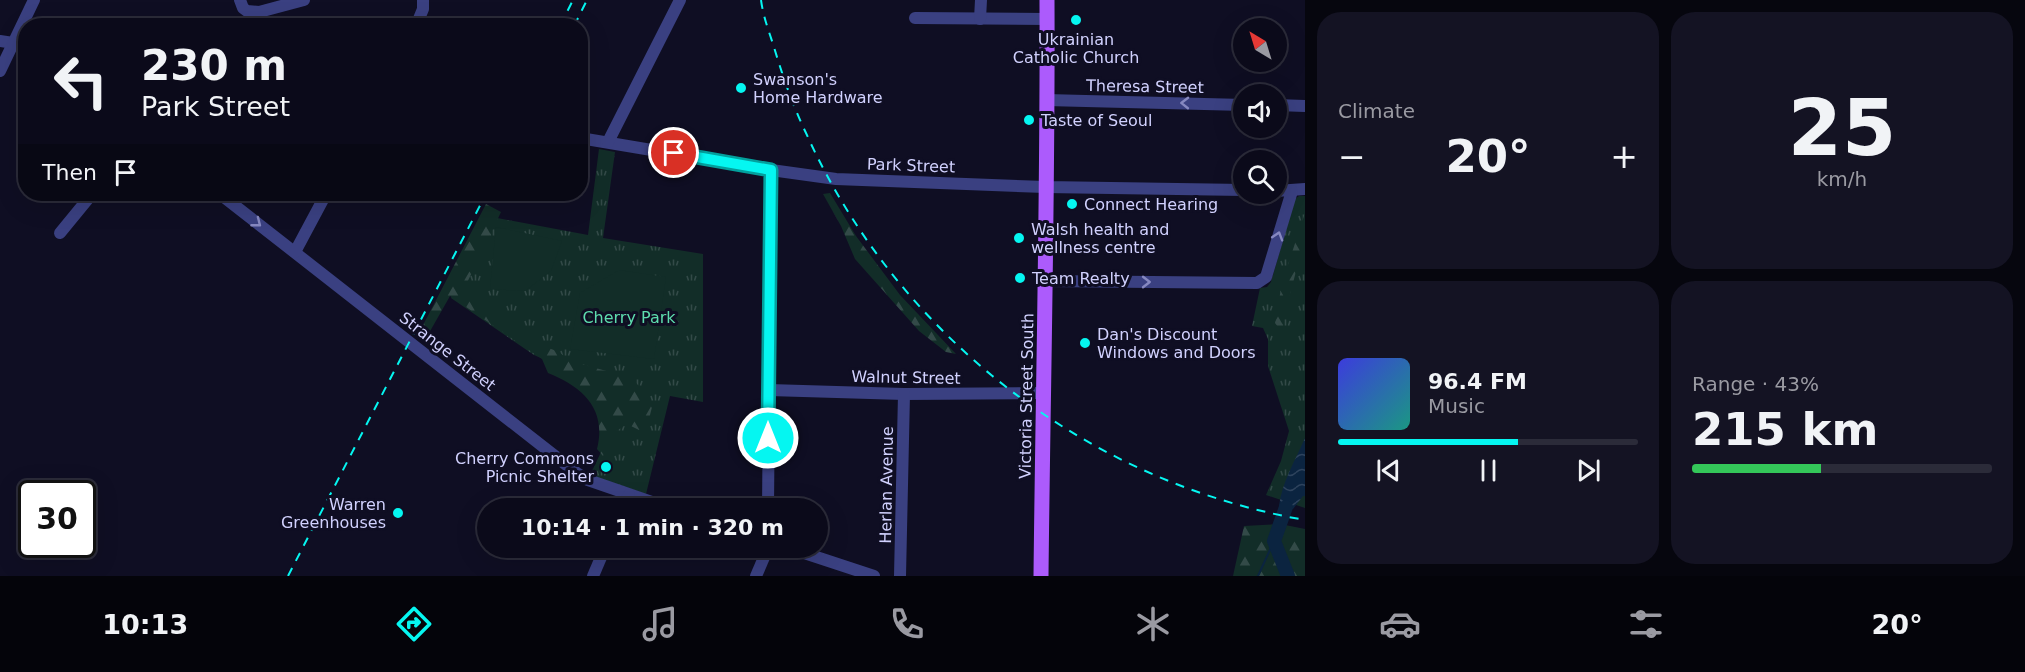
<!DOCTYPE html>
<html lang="en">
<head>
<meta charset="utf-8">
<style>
	body { margin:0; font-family:"DejaVu Sans",sans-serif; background:#141323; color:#f1f3f6; height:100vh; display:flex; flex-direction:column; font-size:22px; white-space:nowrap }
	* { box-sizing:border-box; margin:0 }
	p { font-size:20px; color:#9a9aa2 }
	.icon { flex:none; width:33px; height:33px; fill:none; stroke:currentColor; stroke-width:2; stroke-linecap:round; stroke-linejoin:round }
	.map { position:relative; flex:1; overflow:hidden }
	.side { display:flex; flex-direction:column; gap:12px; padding:12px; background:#06060e; width:720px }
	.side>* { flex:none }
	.guide { position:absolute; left:18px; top:18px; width:570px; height:183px; border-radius:24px; box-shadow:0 6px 24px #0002,0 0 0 2px #2b2b39; background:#0b0a1a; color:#f1f3f6; overflow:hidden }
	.needle { width:39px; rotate:322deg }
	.fabs { position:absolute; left:1233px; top:18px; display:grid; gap:12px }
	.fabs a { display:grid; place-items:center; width:54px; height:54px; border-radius:50%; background:#0b0a1a; box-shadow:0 6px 24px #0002,0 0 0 2px #2b2b39; font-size:30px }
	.speed { position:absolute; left:18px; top:480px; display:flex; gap:12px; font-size:30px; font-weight:700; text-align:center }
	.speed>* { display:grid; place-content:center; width:78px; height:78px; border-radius:50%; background:#0b0a1a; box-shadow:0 6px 24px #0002,0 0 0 2px #2b2b39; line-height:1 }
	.speed .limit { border:3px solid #111; border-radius:9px; background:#fff; color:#111 }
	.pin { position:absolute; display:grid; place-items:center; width:51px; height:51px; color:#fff; margin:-26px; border:3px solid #fff; border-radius:50%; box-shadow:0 2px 6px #0007 }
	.me { position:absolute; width:66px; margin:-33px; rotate:0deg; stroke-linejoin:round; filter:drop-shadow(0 0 4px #0008) }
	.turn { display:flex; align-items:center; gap:21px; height:126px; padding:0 24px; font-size:27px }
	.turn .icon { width:78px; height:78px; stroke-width:2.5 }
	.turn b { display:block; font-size:42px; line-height:51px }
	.then { display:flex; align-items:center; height:57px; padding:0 24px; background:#0003; gap:12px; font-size:22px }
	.big { font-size:45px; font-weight:700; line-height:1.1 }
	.side .tile { flex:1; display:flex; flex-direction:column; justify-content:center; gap:9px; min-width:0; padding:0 21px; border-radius:24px; background:#141323 }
	.side .dial { align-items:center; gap:0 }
	.dial b { font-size:78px; line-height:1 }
	.song { display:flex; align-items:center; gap:18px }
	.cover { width:72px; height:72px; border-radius:9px; background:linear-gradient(135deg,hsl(240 70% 55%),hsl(170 70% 35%)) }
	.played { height:6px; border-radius:3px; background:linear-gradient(90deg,#05f6f1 60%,#2b2b39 60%) }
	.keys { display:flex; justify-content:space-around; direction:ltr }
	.heat { display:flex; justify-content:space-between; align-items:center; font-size:33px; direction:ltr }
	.charge { height:9px; border-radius:4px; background:linear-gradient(90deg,#34c759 43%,#2b2b39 0) }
	.side .tiles { flex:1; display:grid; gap:12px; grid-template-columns:repeat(2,1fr) }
	.trip { position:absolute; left:477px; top:498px; width:351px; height:60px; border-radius:30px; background:#0b0a1a; box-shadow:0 6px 24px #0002,0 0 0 2px #2b2b39; font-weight:700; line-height:60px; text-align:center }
	.tabs { display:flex; height:96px; justify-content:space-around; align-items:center; background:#04040a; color:#9a9aa2 }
	.tabs .icon { width:42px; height:42px }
	.tabs .current { color:#05f6f1 }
	.tabs b { font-size:27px; color:#f1f3f6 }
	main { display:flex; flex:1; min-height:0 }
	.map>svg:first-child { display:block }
</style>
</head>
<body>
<main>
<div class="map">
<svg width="1305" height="576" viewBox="0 0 1305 576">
	<defs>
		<pattern id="grass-tufts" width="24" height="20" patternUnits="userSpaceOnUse" patternTransform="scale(1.5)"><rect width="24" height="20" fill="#122d28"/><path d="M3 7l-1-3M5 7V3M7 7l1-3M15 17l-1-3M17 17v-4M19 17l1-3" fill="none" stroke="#334a48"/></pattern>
		<pattern id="forest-firs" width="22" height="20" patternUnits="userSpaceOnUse" patternTransform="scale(1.5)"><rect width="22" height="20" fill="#122d28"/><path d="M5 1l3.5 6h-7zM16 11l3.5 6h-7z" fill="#334a48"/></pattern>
		<pattern id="water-waves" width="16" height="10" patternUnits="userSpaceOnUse" patternTransform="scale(1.5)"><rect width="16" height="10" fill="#0b2440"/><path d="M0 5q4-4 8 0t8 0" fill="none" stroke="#2e435d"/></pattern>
	</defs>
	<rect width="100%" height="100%" fill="#0f0e23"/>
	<g fill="url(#grass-tufts)">
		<path d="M599,149L615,152L603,238L703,254V402L670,396L646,494L590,475L629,394L605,386L534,355L451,298L492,217L588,235Z"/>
		<path d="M1299,196H1305V508L1266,495L1281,461L1289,431L1268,366V339L1263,328L1252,326L1260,288L1267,287L1271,282L1295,199Z"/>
	</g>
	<g fill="url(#forest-firs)">
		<path d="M830,193L856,236L900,295L956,354L946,352L919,331L855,259L841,226L823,194Z"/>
		<path d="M486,204L501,212L463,291L535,346L546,347L559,352L570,361L632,378L643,391L652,407L647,427L639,430L627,424L615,432L603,456L597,449C607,409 583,387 548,373L542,359L450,296L429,333L421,329Z"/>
		<path d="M1305,213V258L1300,255L1282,327H1278L1275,323L1282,283Z"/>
		<path d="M1280,524L1305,529V576H1233L1244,526Z"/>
	</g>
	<g fill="#122d28">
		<path d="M496,227L562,241L551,271L525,291L490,289Z"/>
		<path d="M619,270L666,277L654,359L570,349L580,293Z"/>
	</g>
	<path fill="url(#water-waves)" d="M1305,438V496H1303L1293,509L1279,506C1282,482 1295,461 1305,438Z"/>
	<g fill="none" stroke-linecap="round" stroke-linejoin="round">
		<path stroke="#0b2440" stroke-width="2" d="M1258,576L1274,541"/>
		<path stroke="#0b2440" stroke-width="14" d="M1286,507L1274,541L1288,576"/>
		<g stroke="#3a4081" stroke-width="12">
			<path d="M240,0L243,8L247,11L259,12L304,0"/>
			<path d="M915,18L1047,19"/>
			<path d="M980,19L981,0"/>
			<path d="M416,26L423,9V0"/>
			<path d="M0,41L26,45"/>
			<path d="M0,71L34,0"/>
			<path d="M1046,100L1244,105"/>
			<path d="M1276,105L1305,106"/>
			<path d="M580,138L771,170L836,179L1045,187L1244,190"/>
			<path d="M608,142L680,0"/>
			<path d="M1276,191L1305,189"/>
			<path d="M220,194L578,474L588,480L669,508"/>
			<path d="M60,233L92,194"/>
			<path d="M295,252L326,194"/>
			<path d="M1046,281L1257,283L1266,277L1292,191"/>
			<path d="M769,390L904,394L1043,393"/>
			<path d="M623,508L629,495"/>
			<path d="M768,508L771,170"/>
			<path d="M789,548L874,576"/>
			<path d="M593,576L605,548"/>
			<path d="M756,576L768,548"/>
			<path d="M900,576L904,394"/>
		</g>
		<path stroke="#ac5bfc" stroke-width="15" d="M1041,576C1043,384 1048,192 1047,0"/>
		<g stroke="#05f6f1" stroke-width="2" stroke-dasharray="9 8" stroke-linecap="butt">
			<path d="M761,0C763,15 768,29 773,44C782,74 792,104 806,133C897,335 1086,482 1305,520"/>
			<path d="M560,26L573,0"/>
			<path d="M574,26L587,0"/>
			<path d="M288,576L486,194"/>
		</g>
	</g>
	<defs><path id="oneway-chevron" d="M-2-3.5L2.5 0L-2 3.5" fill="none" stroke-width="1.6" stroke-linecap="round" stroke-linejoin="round" transform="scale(1.5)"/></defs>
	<g stroke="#8688c0">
		<use href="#oneway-chevron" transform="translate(1185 103) rotate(-179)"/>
		<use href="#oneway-chevron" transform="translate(257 223) rotate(38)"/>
		<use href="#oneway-chevron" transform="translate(1278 236) rotate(-73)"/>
		<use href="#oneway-chevron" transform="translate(1146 282)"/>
	</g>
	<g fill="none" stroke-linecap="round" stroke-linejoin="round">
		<defs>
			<path id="route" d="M674,153L771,170L768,438"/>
		</defs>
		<use href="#route" stroke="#03a09d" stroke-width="15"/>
		<use href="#route" stroke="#05f6f1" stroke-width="10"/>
	</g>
	<g fill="#05f6f1" stroke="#0f0e23" stroke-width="2">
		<circle cx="1076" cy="20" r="6"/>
		<circle cx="741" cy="88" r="6"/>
		<circle cx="1029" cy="120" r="6"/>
		<circle cx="1072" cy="204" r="6"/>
		<circle cx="1019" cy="238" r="6"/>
		<circle cx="1020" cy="278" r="6"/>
		<circle cx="1085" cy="343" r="6"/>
		<circle cx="606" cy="467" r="6"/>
		<circle cx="398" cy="513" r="6"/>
	</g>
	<g text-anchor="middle" stroke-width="6" stroke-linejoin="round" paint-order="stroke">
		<g font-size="16" fill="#d1d1fe" stroke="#0f0e23" text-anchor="start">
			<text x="1076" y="45" text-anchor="middle">Ukrainian<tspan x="1076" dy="18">Catholic Church</tspan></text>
			<text x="753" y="85">Swanson's<tspan x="753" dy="18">Home Hardware</tspan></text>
			<text x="1041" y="126">Taste of Seoul</text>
			<text x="1084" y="210">Connect Hearing</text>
			<text x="1031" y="235">Walsh health and<tspan x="1031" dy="18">wellness centre</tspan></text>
			<text x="1032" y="284">Team Realty</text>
			<text x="1097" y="340">Dan's Discount<tspan x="1097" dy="18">Windows and Doors</tspan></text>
			<text x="594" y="464" text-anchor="end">Cherry Commons<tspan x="594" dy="18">Picnic Shelter</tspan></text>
			<text x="386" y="510" text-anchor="end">Warren<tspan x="386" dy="18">Greenhouses</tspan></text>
		</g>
		<g font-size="16" fill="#d1d1fe" stroke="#0f0e23">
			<text transform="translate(1145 86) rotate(1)" y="6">Theresa Street</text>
			<text transform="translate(911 165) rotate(2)" y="6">Park Street</text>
			<text transform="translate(448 351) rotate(38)" y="6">Strange Street</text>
			<text transform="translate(906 377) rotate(1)" y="6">Walnut Street</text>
			<text transform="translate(1026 396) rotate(-89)" y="6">Victoria Street South</text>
			<text transform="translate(886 485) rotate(-89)" y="6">Herlan Avenue</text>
		</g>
		<g font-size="16" fill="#5eddae" stroke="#0f0e23">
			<text x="629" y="323">Cherry Park</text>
		</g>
	</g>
</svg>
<div class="fabs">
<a><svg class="needle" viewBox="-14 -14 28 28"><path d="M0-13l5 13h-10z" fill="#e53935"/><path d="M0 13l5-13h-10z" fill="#9a9aa2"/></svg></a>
<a><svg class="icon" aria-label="sound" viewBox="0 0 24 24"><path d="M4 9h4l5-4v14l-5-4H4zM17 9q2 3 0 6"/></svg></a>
<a><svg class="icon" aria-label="search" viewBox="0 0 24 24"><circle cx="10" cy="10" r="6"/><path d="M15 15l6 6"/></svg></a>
</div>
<div class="speed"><div class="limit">30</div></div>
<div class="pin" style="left:674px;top:153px;background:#d93025"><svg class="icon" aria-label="arrive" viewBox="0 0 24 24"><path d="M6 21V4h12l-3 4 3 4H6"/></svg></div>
<svg class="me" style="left:768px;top:438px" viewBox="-20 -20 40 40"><circle r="17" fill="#05f6f1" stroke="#fff" stroke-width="3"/><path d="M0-11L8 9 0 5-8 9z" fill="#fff"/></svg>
<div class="trip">10:14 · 1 min · 320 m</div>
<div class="guide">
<div class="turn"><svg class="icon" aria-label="left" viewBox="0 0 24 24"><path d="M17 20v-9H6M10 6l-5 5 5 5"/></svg><div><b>230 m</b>Park Street</div></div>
<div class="then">Then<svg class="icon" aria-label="arrive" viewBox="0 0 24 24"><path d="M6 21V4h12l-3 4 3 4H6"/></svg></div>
</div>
</div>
<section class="side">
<div class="tiles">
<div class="tile"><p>Climate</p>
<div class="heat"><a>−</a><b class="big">20°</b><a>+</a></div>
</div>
<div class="tile dial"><b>25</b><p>km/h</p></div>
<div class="tile">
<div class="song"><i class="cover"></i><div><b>96.4 FM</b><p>Music</p></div></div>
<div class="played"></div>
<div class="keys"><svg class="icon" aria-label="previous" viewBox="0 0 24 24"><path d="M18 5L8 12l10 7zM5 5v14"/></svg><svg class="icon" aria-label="pause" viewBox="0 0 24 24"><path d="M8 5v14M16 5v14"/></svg><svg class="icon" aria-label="next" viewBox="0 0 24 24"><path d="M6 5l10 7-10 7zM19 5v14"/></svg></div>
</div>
<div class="tile"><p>Range · 43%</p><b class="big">215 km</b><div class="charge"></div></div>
</div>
</section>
</main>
<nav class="tabs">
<b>10:13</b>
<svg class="icon current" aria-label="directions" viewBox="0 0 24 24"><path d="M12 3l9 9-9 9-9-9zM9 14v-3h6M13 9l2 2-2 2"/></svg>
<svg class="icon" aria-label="music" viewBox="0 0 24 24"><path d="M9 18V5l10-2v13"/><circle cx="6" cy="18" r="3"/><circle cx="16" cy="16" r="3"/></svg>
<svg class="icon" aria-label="phone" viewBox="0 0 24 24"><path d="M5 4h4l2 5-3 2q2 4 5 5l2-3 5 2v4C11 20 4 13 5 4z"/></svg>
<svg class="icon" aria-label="climate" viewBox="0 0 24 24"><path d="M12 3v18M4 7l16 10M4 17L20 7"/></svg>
<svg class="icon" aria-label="car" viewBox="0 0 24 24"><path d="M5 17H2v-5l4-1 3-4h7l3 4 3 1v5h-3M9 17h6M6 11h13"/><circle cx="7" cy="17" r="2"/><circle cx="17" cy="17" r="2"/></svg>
<svg class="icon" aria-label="filters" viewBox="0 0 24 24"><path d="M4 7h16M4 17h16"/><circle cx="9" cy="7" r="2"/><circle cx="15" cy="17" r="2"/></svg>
<b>20°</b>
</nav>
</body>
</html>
